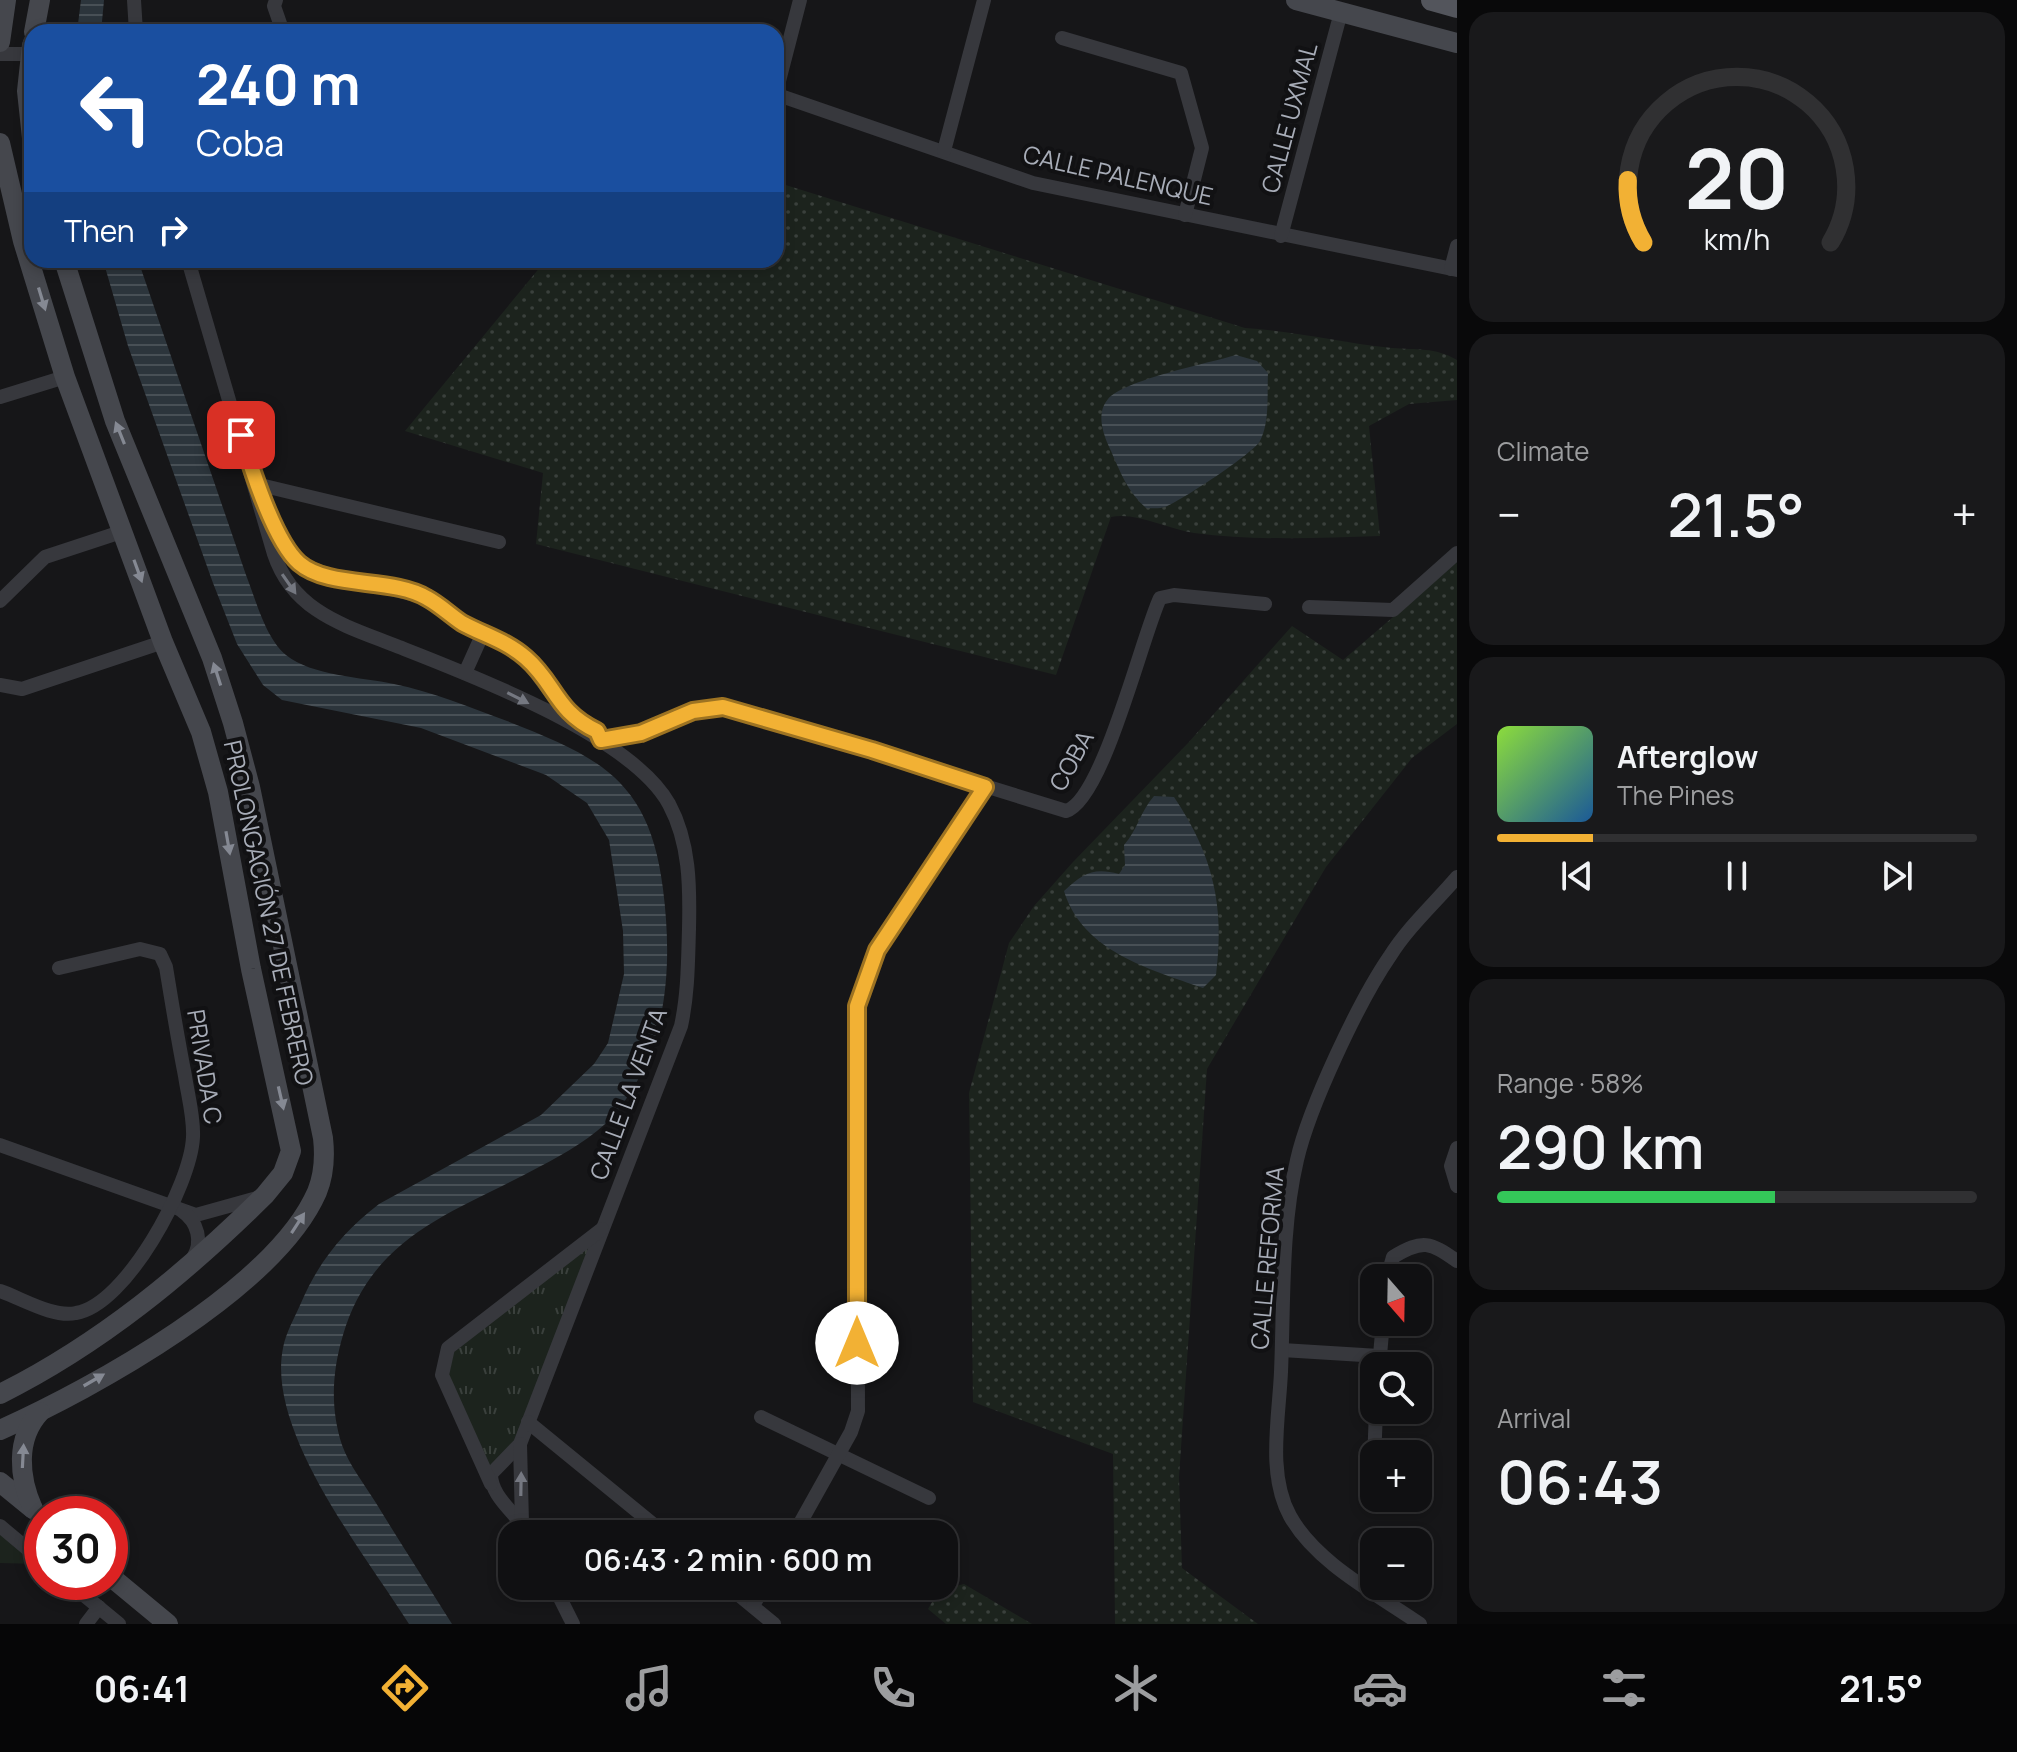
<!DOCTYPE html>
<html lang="en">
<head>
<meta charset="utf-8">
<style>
	body { margin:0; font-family:Manrope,sans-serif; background:#19191b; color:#f1f3f6; height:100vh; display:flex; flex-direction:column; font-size:30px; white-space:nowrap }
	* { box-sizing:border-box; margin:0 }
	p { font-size:26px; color:#9c9d9f }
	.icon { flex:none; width:44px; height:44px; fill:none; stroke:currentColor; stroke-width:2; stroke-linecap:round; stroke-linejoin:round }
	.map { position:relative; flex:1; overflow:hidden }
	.drawer { display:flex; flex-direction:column; gap:12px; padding:12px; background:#09090a; width:560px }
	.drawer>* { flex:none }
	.top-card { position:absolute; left:24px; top:24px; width:760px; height:244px; border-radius:24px; box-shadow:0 4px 12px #0003,0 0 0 2px #303032; background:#1a4fa0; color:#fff; overflow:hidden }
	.needle { width:52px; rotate:160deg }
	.fabs { position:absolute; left:1360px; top:1264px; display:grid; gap:16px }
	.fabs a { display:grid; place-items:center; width:72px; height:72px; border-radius:16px; background:#101012; box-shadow:0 4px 12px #0003,0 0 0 2px #303032; font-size:40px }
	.speed { position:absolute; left:24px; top:1496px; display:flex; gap:16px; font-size:40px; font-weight:700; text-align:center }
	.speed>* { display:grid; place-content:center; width:104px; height:104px; border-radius:50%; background:#101012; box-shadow:0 4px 12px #0003,0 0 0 2px #303032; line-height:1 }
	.speed .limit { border:12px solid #d22; background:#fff; color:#111 }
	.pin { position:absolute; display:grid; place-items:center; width:68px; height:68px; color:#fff; margin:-34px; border-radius:16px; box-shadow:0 4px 12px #0006 }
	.me { position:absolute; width:88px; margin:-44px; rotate:0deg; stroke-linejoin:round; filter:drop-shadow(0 0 6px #0008) }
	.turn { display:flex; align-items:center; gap:28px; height:168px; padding:0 40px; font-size:36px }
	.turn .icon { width:104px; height:104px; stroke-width:2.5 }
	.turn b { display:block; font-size:56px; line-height:68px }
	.then { display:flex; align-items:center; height:76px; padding:0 40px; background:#0003; gap:16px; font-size:30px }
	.big { font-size:60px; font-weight:600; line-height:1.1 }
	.drawer .card { flex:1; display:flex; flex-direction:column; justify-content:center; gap:12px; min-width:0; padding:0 28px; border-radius:24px; background:#19191b }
	.drawer .dial { align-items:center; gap:0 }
	.dial svg { height:208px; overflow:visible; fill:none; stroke:#303032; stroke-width:7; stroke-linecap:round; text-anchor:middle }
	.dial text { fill:#f1f3f6; stroke:none }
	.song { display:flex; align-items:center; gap:24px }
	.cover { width:96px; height:96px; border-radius:12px; background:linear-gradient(135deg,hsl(90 70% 55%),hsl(210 70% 35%)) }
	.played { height:8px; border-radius:4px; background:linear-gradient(90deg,#f2b134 20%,#303032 20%) }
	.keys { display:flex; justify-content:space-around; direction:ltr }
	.heat { display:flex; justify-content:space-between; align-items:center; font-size:44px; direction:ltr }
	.charge { height:12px; border-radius:6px; background:linear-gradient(90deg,#34c759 58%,#303032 0) }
	.trip { position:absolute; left:498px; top:1520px; width:460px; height:80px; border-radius:24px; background:#101012; box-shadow:0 4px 12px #0003,0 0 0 2px #303032; font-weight:600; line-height:80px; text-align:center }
	.tabs { display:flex; height:128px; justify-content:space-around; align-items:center; background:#060607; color:#9c9d9f }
	.tabs .icon { width:56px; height:56px }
	.tabs .on { color:#f2b134 }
	.tabs b { font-size:36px; color:#f1f3f6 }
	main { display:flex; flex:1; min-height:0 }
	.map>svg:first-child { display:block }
</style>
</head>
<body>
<main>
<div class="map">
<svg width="1457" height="1624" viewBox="0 0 1457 1624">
	<defs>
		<pattern id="grass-dots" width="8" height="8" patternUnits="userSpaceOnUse" patternTransform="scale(2)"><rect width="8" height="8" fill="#1c231d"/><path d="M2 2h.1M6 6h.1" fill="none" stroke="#3a403c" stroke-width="1.8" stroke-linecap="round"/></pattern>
		<pattern id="park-tufts" width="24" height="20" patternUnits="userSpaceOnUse" patternTransform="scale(2)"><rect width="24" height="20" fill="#1c231d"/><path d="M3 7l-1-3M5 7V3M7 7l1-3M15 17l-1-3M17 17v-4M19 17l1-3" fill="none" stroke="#3a403c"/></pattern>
		<pattern id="water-rules" width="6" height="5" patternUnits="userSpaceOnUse" patternTransform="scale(2)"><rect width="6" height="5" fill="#2c353c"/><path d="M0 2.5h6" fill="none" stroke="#485056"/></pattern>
	</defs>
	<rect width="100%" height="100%" fill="#161618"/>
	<g fill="url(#grass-dots)">
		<path d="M776,182L1245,328C1295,331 1343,343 1392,348C1416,350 1435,347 1457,360V400L1409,404L1369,426L1380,536C1317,538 1256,541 1194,533C1167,529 1137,512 1111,517L1056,675L536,544L543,473L405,431L546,260H776Z"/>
		<path d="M1457,562V724L1412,758L1326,867L1207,1069L1179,1477L1182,1568L1258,1624H1115L1113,1454L973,1402L969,1093L1009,943L1034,906L1073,862L1188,743L1292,626L1343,660Z"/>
		<path d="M964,1584L1032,1624H946L928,1609L939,1590Z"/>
	</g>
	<g fill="url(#park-tufts)">
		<path d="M603,1229L520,1444L496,1466L483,1467L443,1361Z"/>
		<path d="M0,1526L42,1564L0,1563Z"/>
	</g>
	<g fill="url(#water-rules)">
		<path d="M81,0H104L101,32H77Z"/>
		<path d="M103,260H138L246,575C256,600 265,637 286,655C312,676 361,677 394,684C433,692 469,707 507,721C600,757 650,781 663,889C673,968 668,1052 613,1116C594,1137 564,1154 539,1167C454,1213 373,1234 343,1335C332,1372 330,1408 342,1445C349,1465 365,1485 376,1503C401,1544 427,1584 452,1624H409C365,1554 266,1432 283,1348C286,1332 295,1317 301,1303C319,1261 343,1232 379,1204L541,1115L594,1064L608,1043L624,974L623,931L609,840L587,803L546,775L421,728L282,700L263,685L237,644L213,583L128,346Z"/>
		<path d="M1236,355L1257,361L1268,373C1267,393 1270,422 1260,441C1254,453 1179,502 1165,507C1159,509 1152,508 1146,508C1128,492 1121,474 1111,451C1104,436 1095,414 1108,399C1124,380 1209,363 1236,355Z"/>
		<path d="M1154,796L1174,797C1213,855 1225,906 1216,975L1203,988C1149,969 1082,951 1064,891C1083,873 1094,867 1119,874L1125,865L1124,845C1138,829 1140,812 1154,796Z"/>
	</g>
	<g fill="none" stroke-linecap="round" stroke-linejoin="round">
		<g stroke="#37383d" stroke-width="14">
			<path d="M134,0L136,32"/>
			<path d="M276,0L274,6L283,32"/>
			<path d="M800,0L779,81L777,91L781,96L1033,183L1457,270"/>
			<path d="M1062,38L1181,73L1202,148L1185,215"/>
			<path d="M0,54H31"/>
			<path d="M944,151L984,0"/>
			<path d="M1281,236L1341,12"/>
			<path d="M188,260L274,554C293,611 343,625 394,645C468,674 631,735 669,804C690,843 690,887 689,929C688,962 688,994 681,1026L520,1444L491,1474C491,1498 517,1513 528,1534"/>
			<path d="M1451,269L1457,246"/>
			<path d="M0,397L65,377"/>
			<path d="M256,484L499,542"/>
			<path d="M266,504L290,553L300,564L327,574L428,598L461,622L523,655L559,704L584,725"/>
			<path d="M0,601L45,557L124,531"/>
			<path d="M1309,607L1393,610L1457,553"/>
			<path d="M465,673L483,633"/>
			<path d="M0,685L22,689L163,642"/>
			<path d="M601,740C649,736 689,703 739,710L1066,811C1103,800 1142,636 1160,598L1174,595L1265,604"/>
			<path d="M0,1145L196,1215L261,1197"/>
			<path d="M1457,1148L1451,1166L1457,1186"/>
			<path d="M182,1211C198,1222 203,1242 193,1258"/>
			<path d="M1387,1278L1393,1257C1423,1239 1430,1242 1457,1261"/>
			<path d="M0,1291C21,1298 53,1318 76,1313C126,1305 191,1185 193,1137C194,1117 188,1096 185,1076C178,1040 172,1004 166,967L160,954L140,949L59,968"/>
			<path d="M1282,1350L1379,1356"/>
			<path d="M1379,1366L1383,1322"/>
			<path d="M761,1417L929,1498"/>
			<path d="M528,1422L665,1534"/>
			<path d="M520,1444L522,1523"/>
			<path d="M1374,1462L1376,1410"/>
			<path d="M491,1484L442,1375L448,1348L602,1229"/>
			<path d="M1411,1498L1412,1499"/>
			<path d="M0,1526L42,1561"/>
			<path d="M794,1534L851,1432L858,1411L857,1006L877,950L985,787"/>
			<path d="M68,1582L119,1624"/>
			<path d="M554,1586L573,1624"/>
			<path d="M728,1586L774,1624"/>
			<path d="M753,1606L764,1586"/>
			<path d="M86,1624L99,1607"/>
			<path d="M1420,1624C1377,1594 1316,1563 1290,1516C1267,1474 1279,1418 1281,1372C1284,1302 1281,1228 1297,1160C1309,1107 1359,1001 1390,956C1408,927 1435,903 1457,877"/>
		</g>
		<g stroke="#45474d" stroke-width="20">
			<path d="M1296,0L1457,43"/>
			<path d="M34,32L40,0"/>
			<path d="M0,42L6,0"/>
			<path d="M32,45L27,91L32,138"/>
			<path d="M0,143L23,241L65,377L163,642L201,732L218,792L251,969L291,1151L283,1173L265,1195C185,1274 100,1344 0,1394"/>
			<path d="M0,1430C94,1388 275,1288 317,1192C324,1175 325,1156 323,1138L250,787L233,723L212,658L115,421L64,260"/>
			<path d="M0,1482L33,1509"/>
			<path d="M33,1509C19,1478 15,1439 40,1412"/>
			<path d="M110,1576L168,1624"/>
		</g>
		<path stroke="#53555c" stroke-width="22" d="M1432,0L1457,7"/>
	</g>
	<defs><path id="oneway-solid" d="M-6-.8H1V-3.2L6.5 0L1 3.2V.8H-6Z" transform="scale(2)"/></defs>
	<g fill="#858993">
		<use href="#oneway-solid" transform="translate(42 299) rotate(73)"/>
		<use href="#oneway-solid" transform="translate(120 433) rotate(-112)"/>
		<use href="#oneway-solid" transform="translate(138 571) rotate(70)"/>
		<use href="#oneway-solid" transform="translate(217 674) rotate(-108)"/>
		<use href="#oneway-solid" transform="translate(228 843) rotate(80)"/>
		<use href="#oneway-solid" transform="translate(281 1098) rotate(77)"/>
		<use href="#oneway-solid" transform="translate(298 1223) rotate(-57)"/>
		<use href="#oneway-solid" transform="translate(94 1380) rotate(-30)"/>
		<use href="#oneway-solid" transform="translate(23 1456) rotate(-87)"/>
	</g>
	<g fill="#757881">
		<use href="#oneway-solid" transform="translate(289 584) rotate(55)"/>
		<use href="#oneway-solid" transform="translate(518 698) rotate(27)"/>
		<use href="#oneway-solid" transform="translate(521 1484) rotate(-89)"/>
	</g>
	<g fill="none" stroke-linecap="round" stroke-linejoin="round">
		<defs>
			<path id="route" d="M241,435C251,467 274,541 299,563C329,589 392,577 427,598C440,605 450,615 462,623C484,635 507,641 526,658C556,684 555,711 597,731L601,740L641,733L693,711L723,707L872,750L985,787L877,950L857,1006V1343"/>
		</defs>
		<use href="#route" stroke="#9d7322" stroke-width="20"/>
		<use href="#route" stroke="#f2b134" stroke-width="14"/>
	</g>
	<g text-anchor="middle" stroke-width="8" stroke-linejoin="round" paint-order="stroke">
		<g font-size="24" fill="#a8adb8" stroke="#111113">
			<text transform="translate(1290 118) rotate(-75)" y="8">CALLE UXMAL</text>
			<text transform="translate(1118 176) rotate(13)" y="8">CALLE PALENQUE</text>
			<text transform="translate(1072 761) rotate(-61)" y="8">COBA</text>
			<text transform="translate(268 913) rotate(78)" y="8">PROLONGACIÓN 27 DE FEBRERO</text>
			<text transform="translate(204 1067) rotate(81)" y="8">PRIVADA C</text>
			<text transform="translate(629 1094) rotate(-70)" y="8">CALLE LA VENTA</text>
			<text transform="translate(1268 1258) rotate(-85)" y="8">CALLE REFORMA</text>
		</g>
	</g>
</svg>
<div class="fabs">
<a><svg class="needle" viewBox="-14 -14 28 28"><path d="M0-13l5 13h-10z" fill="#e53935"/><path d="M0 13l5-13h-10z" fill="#9c9d9f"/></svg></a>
<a><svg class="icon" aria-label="search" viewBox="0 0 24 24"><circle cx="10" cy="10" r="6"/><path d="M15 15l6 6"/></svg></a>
<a>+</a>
<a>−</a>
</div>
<div class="speed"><div class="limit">30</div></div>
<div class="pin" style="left:241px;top:435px;background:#d93025"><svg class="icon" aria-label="arrive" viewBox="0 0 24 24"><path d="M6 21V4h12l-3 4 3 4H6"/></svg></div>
<svg class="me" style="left:857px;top:1343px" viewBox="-20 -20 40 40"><circle r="19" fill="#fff"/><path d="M0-13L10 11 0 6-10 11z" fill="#f2b134"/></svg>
<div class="trip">06:43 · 2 min · 600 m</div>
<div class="top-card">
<div class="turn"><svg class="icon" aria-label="left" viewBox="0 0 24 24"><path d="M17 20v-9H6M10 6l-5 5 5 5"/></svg><div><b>240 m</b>Coba</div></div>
<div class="then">Then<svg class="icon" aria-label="right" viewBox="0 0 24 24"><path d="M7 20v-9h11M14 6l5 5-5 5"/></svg></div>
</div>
</div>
<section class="drawer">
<div class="card dial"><svg viewBox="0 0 100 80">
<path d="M14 69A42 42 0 1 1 86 69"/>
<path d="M14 69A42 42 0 0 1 8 45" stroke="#f2b134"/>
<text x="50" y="56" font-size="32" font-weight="700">20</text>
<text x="50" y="72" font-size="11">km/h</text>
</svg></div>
<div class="card"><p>Climate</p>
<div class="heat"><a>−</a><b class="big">21.5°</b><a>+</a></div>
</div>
<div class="card">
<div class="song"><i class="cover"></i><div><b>Afterglow</b><p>The Pines</p></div></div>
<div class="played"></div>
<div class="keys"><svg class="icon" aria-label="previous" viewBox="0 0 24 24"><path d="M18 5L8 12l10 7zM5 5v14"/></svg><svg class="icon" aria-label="pause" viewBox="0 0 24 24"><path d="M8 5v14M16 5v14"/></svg><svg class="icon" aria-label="next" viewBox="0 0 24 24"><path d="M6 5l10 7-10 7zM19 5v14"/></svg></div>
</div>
<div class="card"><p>Range · 58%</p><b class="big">290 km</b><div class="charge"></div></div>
<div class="card"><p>Arrival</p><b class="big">06:43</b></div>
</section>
</main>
<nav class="tabs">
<b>06:41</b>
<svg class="icon on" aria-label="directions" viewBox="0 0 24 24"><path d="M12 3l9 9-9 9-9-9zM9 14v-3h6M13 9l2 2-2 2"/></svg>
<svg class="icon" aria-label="music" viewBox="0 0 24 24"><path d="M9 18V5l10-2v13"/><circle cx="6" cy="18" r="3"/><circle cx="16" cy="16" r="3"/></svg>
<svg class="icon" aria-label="phone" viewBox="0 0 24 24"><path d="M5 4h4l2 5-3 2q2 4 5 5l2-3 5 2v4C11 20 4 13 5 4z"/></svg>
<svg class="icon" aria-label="climate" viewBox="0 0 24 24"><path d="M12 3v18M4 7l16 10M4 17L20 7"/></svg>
<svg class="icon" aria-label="car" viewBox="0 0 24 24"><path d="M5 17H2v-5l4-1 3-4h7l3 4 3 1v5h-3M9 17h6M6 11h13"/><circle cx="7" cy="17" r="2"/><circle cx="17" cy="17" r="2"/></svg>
<svg class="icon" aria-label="filters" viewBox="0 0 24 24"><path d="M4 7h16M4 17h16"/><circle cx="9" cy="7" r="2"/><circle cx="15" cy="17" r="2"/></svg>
<b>21.5°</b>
</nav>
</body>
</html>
